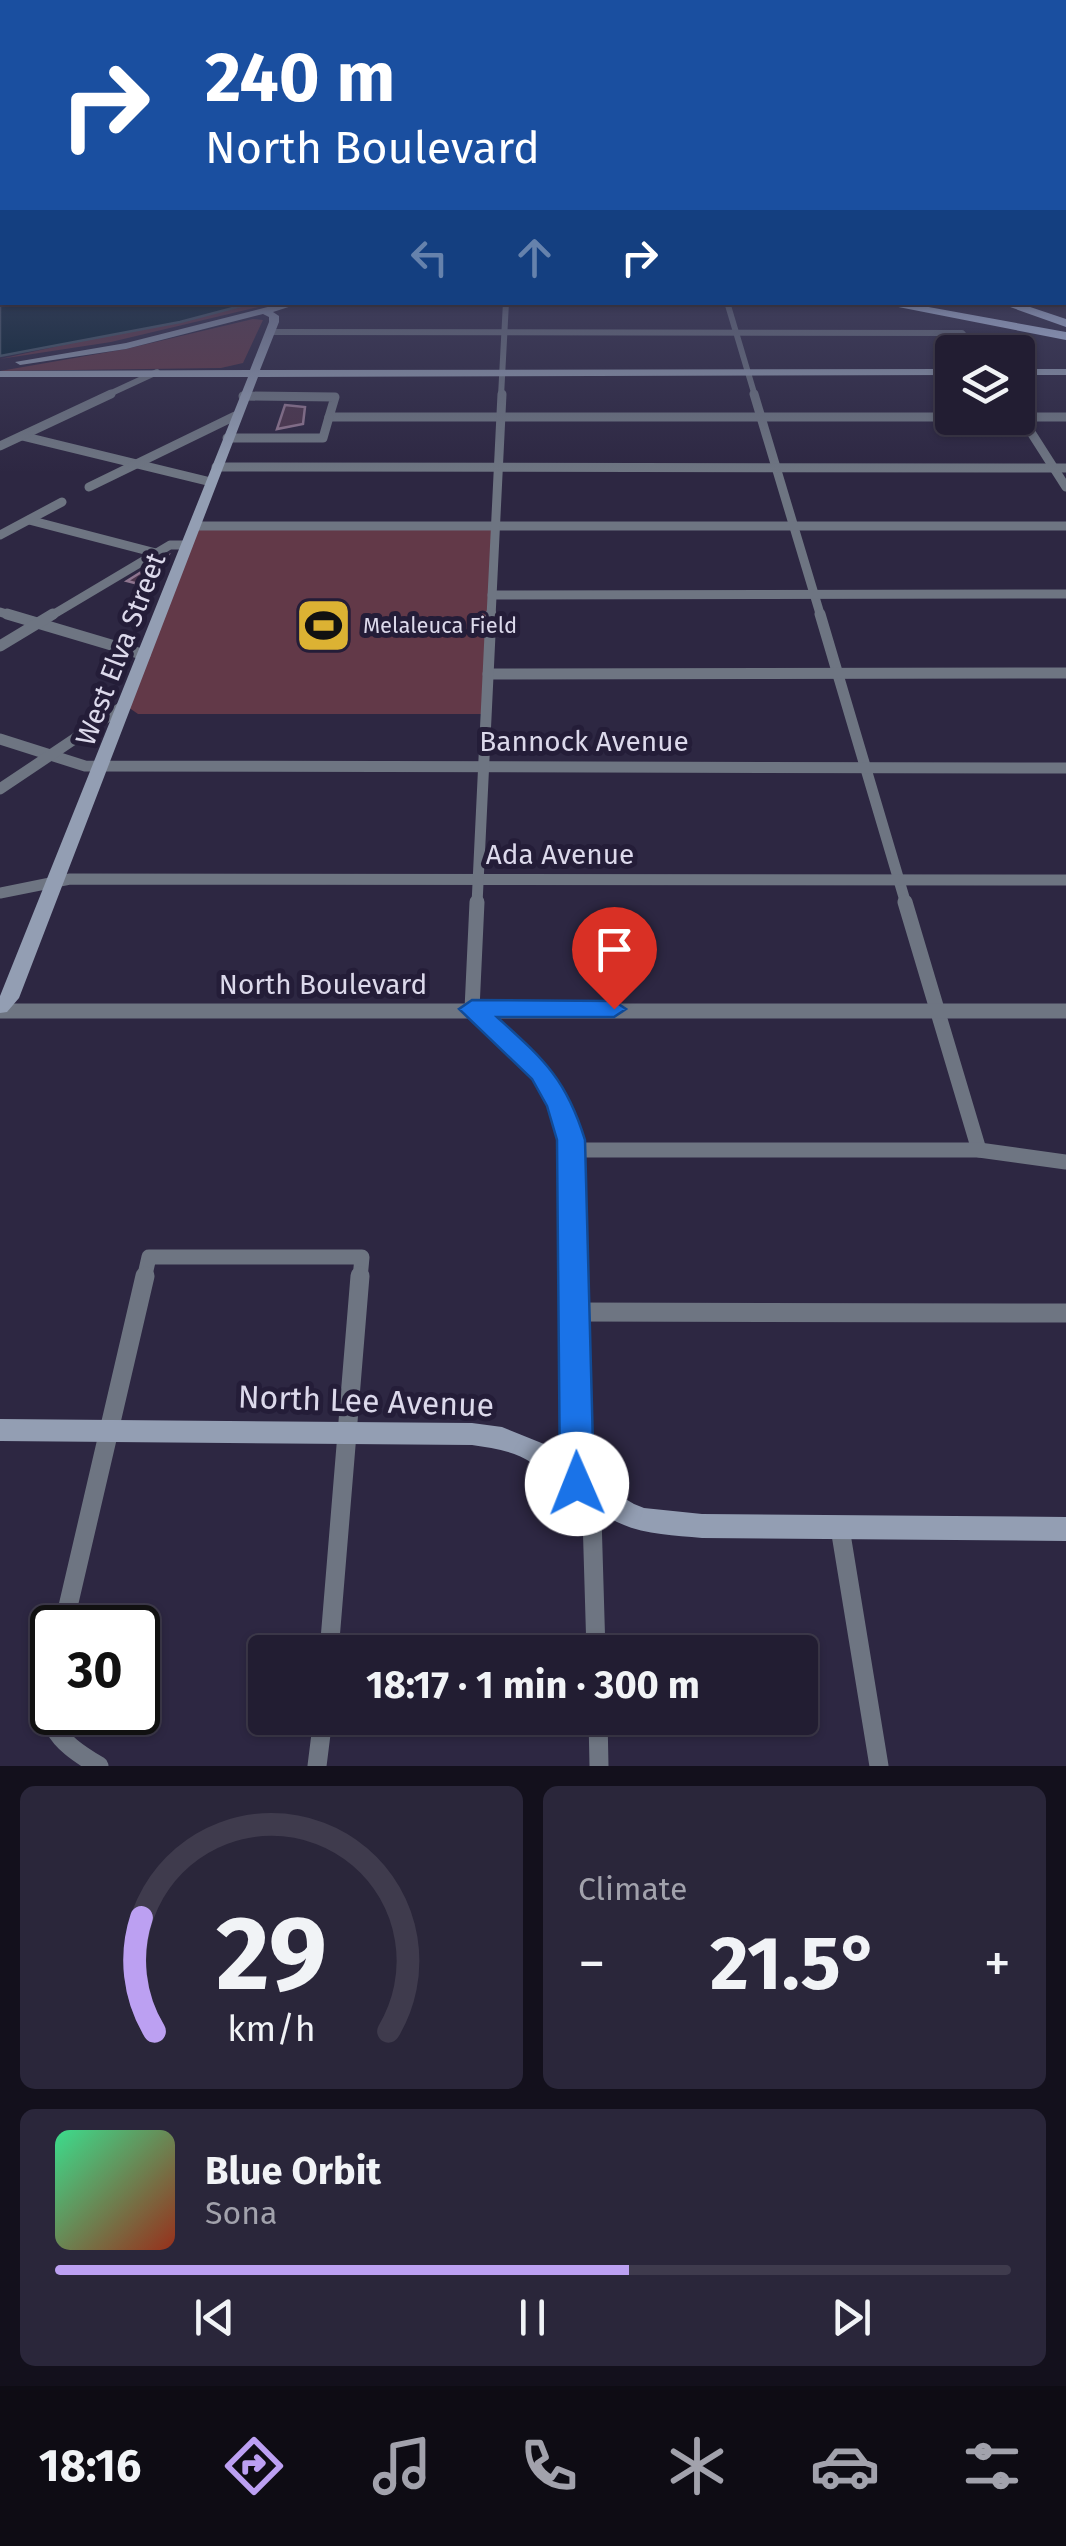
<!DOCTYPE html>
<html lang="en">
<head>
<meta charset="utf-8">
<style>
	body { margin:0; font-family:"Fira Sans",sans-serif; background:#2a263a; color:#f1f3f6; height:100vh; display:flex; flex-direction:column; font-size:38px; white-space:nowrap }
	* { box-sizing:border-box; margin:0 }
	p { font-size:32px; color:#a2a2ac }
	.icon { flex:none; width:55px; height:55px; fill:none; stroke:currentColor; stroke-width:2; stroke-linecap:round; stroke-linejoin:round }
	.map { position:relative; height:1766px; overflow:hidden }
	.side { display:flex; flex-direction:column; gap:20px; padding:20px; background:#13101c; flex:1 }
	.side>* { flex:none }
	.top-card { position:absolute; left:0px; top:0px; width:1068px; height:305px; box-shadow:0 2px 8px #0004,0 0 0 2px #3f3b4d; background:#1a4fa0; color:#fff; overflow:hidden }
	.controls { position:absolute; left:935px; top:335px; display:grid; gap:20px }
	.controls a { display:grid; place-items:center; width:100px; height:100px; border-radius:10px; background:#221d32; box-shadow:0 2px 8px #0004,0 0 0 2px #3f3b4d; font-size:50px }
	.speed { position:absolute; left:30px; top:1605px; display:flex; gap:20px; font-size:50px; font-weight:700; text-align:center }
	.speed>* { display:grid; place-content:center; width:130px; height:130px; border-radius:50%; background:#221d32; box-shadow:0 2px 8px #0004,0 0 0 2px #3f3b4d; line-height:1 }
	.speed .limit { border:5px solid #111; border-radius:15px; background:#fff; color:#111 }
	.pin { position:absolute; display:grid; place-items:center; width:85px; height:85px; color:#fff; margin:-102px -42px; border-radius:50% 50% 50% 0; rotate:-45deg; box-shadow:0 0 10px #0007 }
	.pin .icon { rotate:45deg }
	.me { position:absolute; width:110px; margin:-55px; rotate:359deg; stroke-linejoin:round; filter:drop-shadow(0 0 8px #0008) }
	.turn { display:flex; align-items:center; gap:35px; height:210px; padding:0 40px; font-size:45px }
	.turn .icon { width:130px; height:130px; stroke-width:2.5 }
	.turn b { display:block; font-size:70px; line-height:85px }
	.lanes { display:flex; align-items:center; height:95px; padding:0 40px; background:#0003; justify-content:center; gap:50px; direction:ltr }
	.lanes .off { opacity:.35 }
	.big { font-size:75px; font-weight:700; line-height:1.1 }
	.side .card { flex:1; display:flex; flex-direction:column; justify-content:center; gap:15px; min-width:0; padding:0 35px; border-radius:15px; background:#2a263a }
	.side .dial { align-items:center; gap:0 }
	.dial svg { height:260px; overflow:visible; fill:none; stroke:#3f3b4d; stroke-width:7; stroke-linecap:round; text-anchor:middle }
	.dial text { fill:#f1f3f6; stroke:none }
	.song { display:flex; align-items:center; gap:30px }
	.cover { width:120px; height:120px; border-radius:15px; background:linear-gradient(135deg,hsl(150 70% 55%),hsl(10 70% 35%)) }
	.played { height:10px; border-radius:5px; background:linear-gradient(90deg,#bca0f2 60%,#3f3b4d 60%) }
	.keys { display:flex; justify-content:space-around; direction:ltr }
	.heat { display:flex; justify-content:space-between; align-items:center; font-size:55px; direction:ltr }
	.side .tiles { flex:1; display:grid; gap:20px; grid-template-columns:1fr 1fr }
	.card:last-child { grid-column:span 2 }
	.trip { position:absolute; left:248px; top:1635px; width:570px; height:100px; border-radius:10px; background:#221d32; box-shadow:0 2px 8px #0004,0 0 0 2px #3f3b4d; font-weight:700; line-height:100px; text-align:center }
	.tabs { display:flex; height:160px; justify-content:space-around; align-items:center; background:#0e0c14; color:#a2a2ac }
	.tabs .icon { width:70px; height:70px }
	.tabs .active { color:#bca0f2 }
	.tabs b { font-size:45px; color:#f1f3f6 }
	.map>svg:first-child { display:block }
</style>
</head>
<body>
<div class="map">
<svg width="1066" height="1766" viewBox="0 0 1066 1766">
	<rect width="100%" height="100%" fill="#2d2742"/>
	<g fill="#623948">
		<path d="M252,303H275L111,342L0,359Z"/>
		<path d="M253,319L263,320L243,363L221,368L0,371L126,349Z"/>
		<path d="M195,526H495L486,714H138L125,705Z"/>
	</g>
	<path fill="#00202f" stroke="#425867" stroke-width="2.5" d="M0,294L2,302L252,303L180,322L0,356Z"/>
	<g fill="none" stroke-linecap="round" stroke-linejoin="round">
		<rect fill="#00202f" fill-rule="evenodd" x="0" y="281" width="2" height="5"/>
	</g>
	<g fill="#4c364d" stroke="#8e758f" stroke-width="2.5">
		<path d="M285,405L305,407L303,424L277,429Z"/>
		<path d="M168,556L154,588L127,581L146,569Z"/>
	</g>
	<g fill="none" stroke-linecap="round" stroke-linejoin="round">
		<g stroke="#6e7582" stroke-width="6">
			<path d="M727,302L755,396"/>
			<path d="M270,332L962,333L978,352"/>
			<path d="M105,396L157,372"/>
			<path d="M243,396H273"/>
			<path d="M501,396L506,302"/>
		</g>
		<g stroke="#6e7582" stroke-width="9">
			<path d="M754,394L821,617"/>
			<path d="M243,396L335,397L329,417H952"/>
			<path d="M1018,412L1066,487"/>
			<path d="M1019,417H1066"/>
			<path d="M22,436L211,482"/>
			<path d="M227,438H323L329,417"/>
			<path d="M0,446L111,394"/>
			<path d="M216,467L1066,468"/>
			<path d="M89,487L235,416"/>
			<path d="M29,520L156,553"/>
			<path d="M195,526H1066"/>
			<path d="M0,535L62,502"/>
			<path d="M492,595L1066,594"/>
			<path d="M0,612L16,617"/>
			<path d="M49,617L170,545H188"/>
			<path d="M491,617L502,394"/>
		</g>
		<g stroke="#6e7582" stroke-width="11">
			<path d="M7,614L145,655"/>
			<path d="M820,614L906,904"/>
			<path d="M0,646L53,614"/>
			<path d="M488,674L1066,673"/>
			<path d="M0,739L85,766L1066,768"/>
			<path d="M0,789L125,705"/>
			<path d="M0,893L70,879L1066,880"/>
			<path d="M477,904L491,614"/>
		</g>
		<g stroke="#6e7582" stroke-width="15">
			<path d="M477,902L472,1009C494,1035 524,1054 545,1080C586,1133 572,1216 573,1279"/>
			<path d="M905,902L979,1150"/>
			<path d="M0,1011H1066"/>
			<path d="M571,1150H979L1066,1162"/>
			<path d="M144,1279L149,1257H362L360,1279"/>
		</g>
		<g stroke="#6e7582" stroke-width="19">
			<path d="M573,1276L577,1484L592,1517L596,1652"/>
			<path d="M574,1312L1066,1313"/>
			<path d="M840,1528L879,1766"/>
			<path d="M63,1628L145,1276"/>
			<path d="M329,1652L360,1276"/>
			<path d="M52,1671C42,1724 54,1739 99,1766"/>
			<path d="M598,1718L599,1766"/>
			<path d="M317,1766L323,1718"/>
		</g>
		<g fill="#939eb3" fill-rule="evenodd">
			<rect x="1065" y="264" width="1" height="6"/>
			<path d="M287,302H304L273,312L279,316V322L260,370L952,369V375L258,377L19,998L7,1012L0,1013V996L248,377H0V371L250,370L269,322V317L263,314L126,349L20,365L15,362L126,343Z"/>
			<rect x="1018" y="369" width="48" height="6"/>
			<path d="M0,1419L472,1423L502,1427L549,1446L586,1476L634,1504L644,1508L702,1514L1066,1517V1541L702,1538C673,1535 644,1535 617,1522C585,1507 561,1482 532,1463C514,1451 493,1448 472,1445L0,1441Z"/>
		</g>
		<g fill="#c9dbfc" fill-rule="evenodd">
			<path d="M873,302H901L1066,332V340Z"/>
			<path d="M996,302H1015L1066,319V327Z"/>
		</g>
	</g>
	<linearGradient id="sky" x2="0" y2="1"><stop stop-color="#191524"/><stop offset="0.48" stop-color="#464765"/><stop offset="1" stop-color="#464765" stop-opacity="0"/></linearGradient>
	<rect width="1066" height="473" fill="url(#sky)"/>
	<path fill="#1a73e8" stroke="#114b97" stroke-width="2.5" d="M472,1000L614,1001L626,1009L614,1017H497C543,1059 566,1078 585,1140L594,1484L589,1495L577,1500L565,1495L560,1484L557,1140L547,1106L532,1079L459,1009Z"/>
	<defs>
		<symbol id="stadium-square" viewBox="-11 -11 22 22"><rect x="-9" y="-9" width="18" height="18" rx="4" fill="#dcb233" stroke="#241d38"/><path d="M0-5a6.5 5 0 1 0 0 10a6.5 5 0 1 0 0-10ZM-3.5-1.8h7v3.6h-7Z" fill="#111"/></symbol>
	</defs>
	<g fill-rule="evenodd">
		<use href="#stadium-square" x="292" y="594" width="63" height="63"/>
	</g>
	<g text-anchor="middle" stroke-width="10" stroke-linejoin="round" paint-order="stroke">
		<g font-size="22" fill="#dcd9eb" stroke="#241d38" text-anchor="start">
			<text x="363" y="633">Melaleuca Field</text>
		</g>
		<g font-size="28" fill="#dcd9eb" stroke="#241d38">
			<text transform="translate(120 649) rotate(-69)" y="10">West Elva Street</text>
			<text x="584" y="751">Bannock Avenue</text>
			<text x="560" y="864">Ada Avenue</text>
			<text x="323" y="994">North Boulevard</text>
		</g>
		<g font-size="32" fill="#dcd9eb" stroke="#241d38">
			<text transform="translate(366 1401) rotate(2)" y="11">North Lee Avenue</text>
		</g>
	</g>
</svg>
<div class="controls">
<a><svg class="icon" aria-label="layers" viewBox="0 0 24 24"><path d="M12 4l9 5-9 5-9-5zM3 14l9 5 9-5"/></svg></a>
</div>
<div class="speed"><div class="limit">30</div></div>
<div class="pin" style="left:614px;top:1009px;background:#d93025"><svg class="icon" aria-label="arrive" viewBox="0 0 24 24"><path d="M6 21V4h12l-3 4 3 4H6"/></svg></div>
<svg class="me" style="left:577px;top:1484px" viewBox="-20 -20 40 40"><circle r="19" fill="#fff"/><path d="M0-13L10 11 0 6-10 11z" fill="#1a73e8"/></svg>
<div class="trip">18:17 · 1 min · 300 m</div>
<div class="top-card">
<div class="turn"><svg class="icon" aria-label="right" viewBox="0 0 24 24"><path d="M7 20v-9h11M14 6l5 5-5 5"/></svg><div><b>240 m</b>North Boulevard</div></div>
<div class="lanes"><svg class="icon off" aria-label="left" viewBox="0 0 24 24"><path d="M17 20v-9H6M10 6l-5 5 5 5"/></svg><svg class="icon off" aria-label="ahead" viewBox="0 0 24 24"><path d="M12 20V5M6 11l6-6 6 6"/></svg><svg class="icon" aria-label="right" viewBox="0 0 24 24"><path d="M7 20v-9h11M14 6l5 5-5 5"/></svg></div>
</div>
</div>
<section class="side">
<div class="tiles">
<div class="card dial"><svg viewBox="0 0 100 80">
<path d="M14 69A42 42 0 1 1 86 69"/>
<path d="M14 69A42 42 0 0 1 10 34" stroke="#bca0f2"/>
<text x="50" y="56" font-size="32" font-weight="700">29</text>
<text x="50" y="72" font-size="11">km/h</text>
</svg></div>
<div class="card"><p>Climate</p>
<div class="heat"><a>−</a><b class="big">21.5°</b><a>+</a></div>
</div>
<div class="card">
<div class="song"><i class="cover"></i><div><b>Blue Orbit</b><p>Sona</p></div></div>
<div class="played"></div>
<div class="keys"><svg class="icon" aria-label="previous" viewBox="0 0 24 24"><path d="M18 5L8 12l10 7zM5 5v14"/></svg><svg class="icon" aria-label="pause" viewBox="0 0 24 24"><path d="M8 5v14M16 5v14"/></svg><svg class="icon" aria-label="next" viewBox="0 0 24 24"><path d="M6 5l10 7-10 7zM19 5v14"/></svg></div>
</div>
</div>
</section>
<nav class="tabs">
<b>18:16</b>
<svg class="icon active" aria-label="directions" viewBox="0 0 24 24"><path d="M12 3l9 9-9 9-9-9zM9 14v-3h6M13 9l2 2-2 2"/></svg>
<svg class="icon" aria-label="music" viewBox="0 0 24 24"><path d="M9 18V5l10-2v13"/><circle cx="6" cy="18" r="3"/><circle cx="16" cy="16" r="3"/></svg>
<svg class="icon" aria-label="phone" viewBox="0 0 24 24"><path d="M5 4h4l2 5-3 2q2 4 5 5l2-3 5 2v4C11 20 4 13 5 4z"/></svg>
<svg class="icon" aria-label="climate" viewBox="0 0 24 24"><path d="M12 3v18M4 7l16 10M4 17L20 7"/></svg>
<svg class="icon" aria-label="car" viewBox="0 0 24 24"><path d="M5 17H2v-5l4-1 3-4h7l3 4 3 1v5h-3M9 17h6M6 11h13"/><circle cx="7" cy="17" r="2"/><circle cx="17" cy="17" r="2"/></svg>
<svg class="icon" aria-label="filters" viewBox="0 0 24 24"><path d="M4 7h16M4 17h16"/><circle cx="9" cy="7" r="2"/><circle cx="15" cy="17" r="2"/></svg>
</nav>
</body>
</html>
